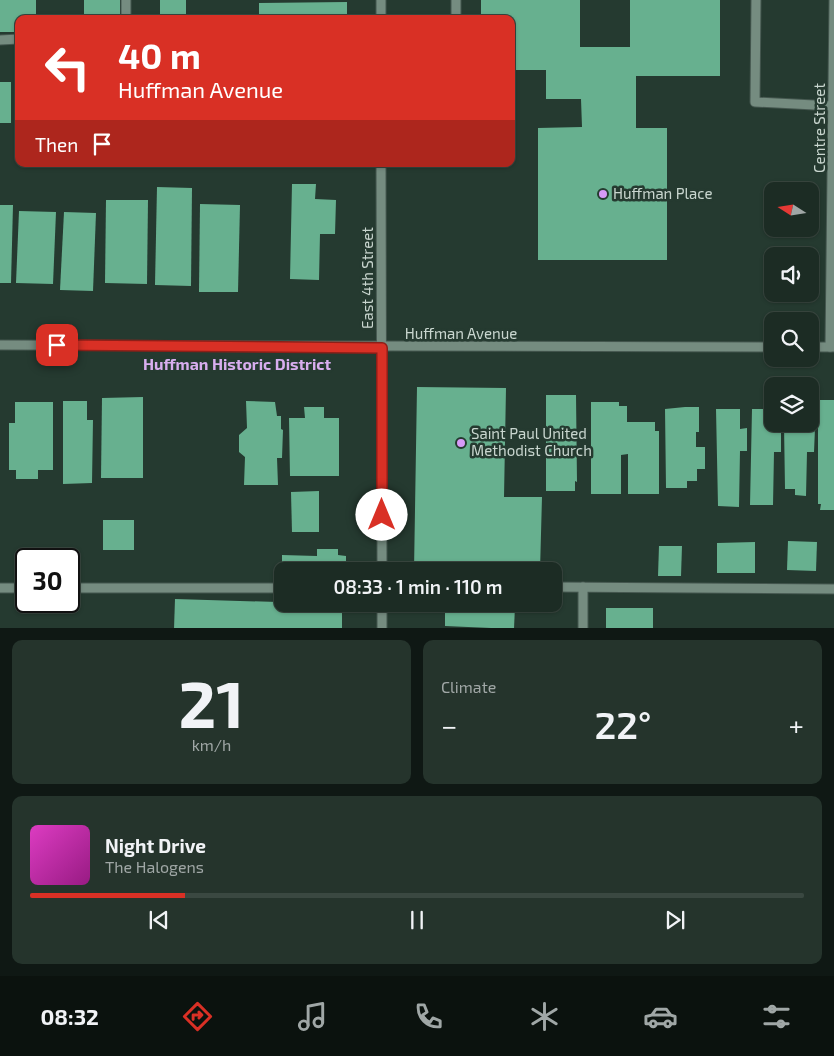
<!DOCTYPE html>
<html lang="en">
<head>
<meta charset="utf-8">
<style>
	body { margin:0; font-family:"Exo 2",sans-serif; background:#25342c; color:#f1f3f6; height:100vh; display:flex; flex-direction:column; font-size:19px; white-space:nowrap }
	* { box-sizing:border-box; margin:0 }
	p { font-size:16px; color:#a0a7a6 }
	.icon { flex:none; width:28px; height:28px; fill:none; stroke:currentColor; stroke-width:2; stroke-linecap:round; stroke-linejoin:round }
	.map { position:relative; height:628px; overflow:hidden }
	.side { display:flex; flex-direction:column; gap:12px; padding:12px; background:#0f1814; flex:1 }
	.side>* { flex:none }
	.guide { position:absolute; left:15px; top:15px; width:500px; height:152px; border-radius:10px; box-shadow:0 1px 4px #0004,0 0 0 1px #3a4841; background:#d93025; color:#fff; overflow:hidden }
	.needle { width:32px; rotate:282deg }
	.buttons { position:absolute; left:764px; top:182px; display:grid; gap:10px }
	.buttons a { display:grid; place-items:center; width:55px; height:55px; border-radius:10px; background:#1c2c24; box-shadow:0 1px 4px #0004,0 0 0 1px #3a4841; font-size:25px }
	.speed { position:absolute; left:15px; top:548px; display:flex; gap:10px; font-size:25px; font-weight:700; text-align:center }
	.speed>* { display:grid; place-content:center; width:65px; height:65px; border-radius:50%; background:#1c2c24; box-shadow:0 1px 4px #0004,0 0 0 1px #3a4841; line-height:1 }
	.speed .limit { border:2px solid #111; border-radius:8px; background:#fff; color:#111 }
	.pin { position:absolute; display:grid; place-items:center; width:42px; height:42px; color:#fff; margin:-21px; border-radius:10px; box-shadow:0 2px 8px #0006 }
	.me { position:absolute; width:55px; margin:-28px; rotate:0deg; stroke-linejoin:round; filter:drop-shadow(0 0 4px #0008) }
	.turn { display:flex; align-items:center; gap:18px; height:105px; padding:0 20px; font-size:22px }
	.turn .icon { width:65px; height:65px; stroke-width:2.5 }
	.turn b { display:block; font-size:35px; line-height:42px }
	.then { display:flex; align-items:center; height:48px; padding:0 20px; background:#0003; gap:10px; font-size:19px }
	.big { font-size:38px; font-weight:600; line-height:1.1 }
	.side .tile { flex:1; display:flex; flex-direction:column; justify-content:center; gap:8px; min-width:0; padding:0 18px; border-radius:10px; background:#25342c }
	.side .dial { align-items:center; gap:0 }
	.dial b { font-size:65px; line-height:1 }
	.song { display:flex; align-items:center; gap:15px }
	.cover { width:60px; height:60px; border-radius:8px; background:linear-gradient(135deg,hsl(310 70% 55%),hsl(310 70% 35%)) }
	.played { height:5px; border-radius:2px; background:linear-gradient(90deg,#d93025 20%,#3a4841 20%) }
	.keys { display:flex; justify-content:space-around; direction:ltr }
	.heat { display:flex; justify-content:space-between; align-items:center; font-size:28px; direction:ltr }
	.side .tiles { flex:1; display:grid; gap:12px; grid-template-columns:1fr 1fr }
	.tile:last-child { grid-column:span 2 }
	.trip { position:absolute; left:274px; top:562px; width:288px; height:50px; border-radius:10px; background:#1c2c24; box-shadow:0 1px 4px #0004,0 0 0 1px #3a4841; font-weight:600; line-height:50px; text-align:center }
	.dock { display:flex; height:80px; justify-content:space-around; align-items:center; background:#0b120e; color:#a0a7a6 }
	.dock .icon { width:35px; height:35px }
	.dock .on { color:#d93025 }
	.dock b { font-size:22px; color:#f1f3f6 }
	.map>svg:first-child { display:block }
</style>
</head>
<body>
<div class="map">
<svg width="834" height="629" viewBox="0 0 834 629">
	<rect width="100%" height="100%" fill="#253a30"/>
	<g fill="#67b08f">
		<path d="M0,0H36V19H19V32H0Z"/>
		<rect x="84" y="0" width="36" height="19"/>
		<rect x="160" y="0" width="26" height="19"/>
		<path d="M481,0H580V47H630V0H720V76H636V128H667V260H538V128L582,127L581,99H546V70H511V19H481Z"/>
		<path d="M347,2V19H259V3Z"/>
		<rect x="0" y="82" width="11" height="41"/>
		<path d="M292,184H316L315,199L336,200L335,234H320L319,280L290,279Z"/>
		<path d="M157,187L192,188L191,286L155,285Z"/>
		<path d="M106,200H148L147,284L105,283Z"/>
		<path d="M200,204L240,205L238,292H199Z"/>
		<path d="M0,205H13L11,283H0Z"/>
		<path d="M19,211L56,212L53,284L16,283Z"/>
		<path d="M64,212L96,213L93,291L60,290Z"/>
		<path d="M417,387L506,388L504,497H542L540,571H414Z"/>
		<path d="M546,395H576L577,482L575,481V491H546Z"/>
		<path d="M143,397V478H101L102,398Z"/>
		<path d="M820,400H834V510H820L821,504H818V410H820Z"/>
		<path d="M63,401H87V420H93L92,483L63,484Z"/>
		<path d="M246,401L275,402L277,416H281V429L283,430L282,458H277L278,485H244L245,457L239,452V435L247,428Z"/>
		<path d="M15,402H53V470H38V479H16V470H9V423H15Z"/>
		<path d="M591,402H619V406H627V422H655V431H659V494H628V454L621,455V494H591Z"/>
		<path d="M304,407H324V418H339V476H290L289,418H305Z"/>
		<path d="M685,407H699V432H696V447H705V469H697V481H687V488H666L665,409Z"/>
		<path d="M716,409H740V429L747,428V451H740L739,507L718,506Z"/>
		<path d="M752,409H772L774,429H781V452H774L773,505H750Z"/>
		<path d="M784,424H808V428H815L814,452H807L806,496L795,495V489H785Z"/>
		<path d="M319,491V532H292L291,492Z"/>
		<rect x="103" y="520" width="31" height="30"/>
		<path d="M788,541L817,542L816,571L787,570Z"/>
		<path d="M755,542V573H717V543Z"/>
		<path d="M659,546H682L681,576H658Z"/>
		<path d="M317,549H338V555L346,556V571H282V555L317,556Z"/>
		<path d="M175,599L342,604V629H174Z"/>
		<path d="M445,604L515,606L514,629L445,626Z"/>
		<rect x="606" y="608" width="47" height="21"/>
	</g>
	<g fill="none" stroke-linecap="round" stroke-linejoin="round">
		<defs>
			<g id="minor">
				<path d="M456,0V19"/>
				<path d="M756,0L755,102L833,106"/>
				<path d="M126,19V0"/>
				<path d="M381,19V0"/>
				<path d="M0,40L19,39"/>
				<path d="M381,164L382,571"/>
				<path d="M0,345L772,347"/>
				<path d="M810,347H834"/>
				<path d="M830,347L834,0"/>
				<path d="M552,587L834,589"/>
				<path d="M583,587V629"/>
				<path d="M0,588H26"/>
				<path d="M69,588H282"/>
				<path d="M382,629V604"/>
			</g>
		</defs>
		<use href="#minor" stroke="#45574f" stroke-width="11"/>
		<use href="#minor" stroke="#758c80" stroke-width="9"/>
	</g>
	<g fill="none" stroke-linecap="round" stroke-linejoin="round">
		<defs>
			<path id="route" d="M57,345L382,348V515"/>
		</defs>
		<use href="#route" stroke="#8d1f18" stroke-width="12"/>
		<use href="#route" stroke="#d93025" stroke-width="9"/>
	</g>
	<g fill="#d89af8" stroke="#253a30" stroke-width="2">
		<circle cx="603" cy="194" r="5"/>
		<circle cx="461" cy="443" r="5"/>
	</g>
	<g text-anchor="middle" stroke-width="5" stroke-linejoin="round" paint-order="stroke">
		<g font-size="15" fill="#c9d6cf" stroke="#253a30">
			<text transform="translate(820 128) rotate(-90)" y="5">Centre Street</text>
			<text transform="translate(368 278) rotate(-90)" y="5">East 4th Street</text>
			<text x="461" y="339">Huffman Avenue</text>
		</g>
		<g font-size="15" fill="#c9d6cf" stroke="#253a30" text-anchor="start">
			<text x="613" y="199">Huffman Place</text>
			<text x="471" y="439">Saint Paul United<tspan x="471" dy="17">Methodist Church</tspan></text>
		</g>
		<g font-size="16" font-weight="bold" fill="#d8aeef" stroke="#253a30">
			<text x="237" y="370">Huffman Historic District</text>
		</g>
	</g>
</svg>
<div class="buttons">
<a><svg class="needle" viewBox="-14 -14 28 28"><path d="M0-13l5 13h-10z" fill="#e53935"/><path d="M0 13l5-13h-10z" fill="#a0a7a6"/></svg></a>
<a><svg class="icon" aria-label="sound" viewBox="0 0 24 24"><path d="M4 9h4l5-4v14l-5-4H4zM17 9q2 3 0 6"/></svg></a>
<a><svg class="icon" aria-label="search" viewBox="0 0 24 24"><circle cx="10" cy="10" r="6"/><path d="M15 15l6 6"/></svg></a>
<a><svg class="icon" aria-label="layers" viewBox="0 0 24 24"><path d="M12 4l9 5-9 5-9-5zM3 14l9 5 9-5"/></svg></a>
</div>
<div class="speed"><div class="limit">30</div></div>
<div class="pin" style="left:57px;top:345px;background:#d93025"><svg class="icon" aria-label="arrive" viewBox="0 0 24 24"><path d="M6 21V4h12l-3 4 3 4H6"/></svg></div>
<svg class="me" style="left:382px;top:515px" viewBox="-20 -20 40 40"><circle r="19" fill="#fff"/><path d="M0-13L10 11 0 6-10 11z" fill="#d93025"/></svg>
<div class="trip">08:33 · 1 min · 110 m</div>
<div class="guide">
<div class="turn"><svg class="icon" aria-label="left" viewBox="0 0 24 24"><path d="M17 20v-9H6M10 6l-5 5 5 5"/></svg><div><b>40 m</b>Huffman Avenue</div></div>
<div class="then">Then<svg class="icon" aria-label="arrive" viewBox="0 0 24 24"><path d="M6 21V4h12l-3 4 3 4H6"/></svg></div>
</div>
</div>
<section class="side">
<div class="tiles">
<div class="tile dial"><b>21</b><p>km/h</p></div>
<div class="tile"><p>Climate</p>
<div class="heat"><a>−</a><b class="big">22°</b><a>+</a></div>
</div>
<div class="tile">
<div class="song"><i class="cover"></i><div><b>Night Drive</b><p>The Halogens</p></div></div>
<div class="played"></div>
<div class="keys"><svg class="icon" aria-label="previous" viewBox="0 0 24 24"><path d="M18 5L8 12l10 7zM5 5v14"/></svg><svg class="icon" aria-label="pause" viewBox="0 0 24 24"><path d="M8 5v14M16 5v14"/></svg><svg class="icon" aria-label="next" viewBox="0 0 24 24"><path d="M6 5l10 7-10 7zM19 5v14"/></svg></div>
</div>
</div>
</section>
<nav class="dock">
<b>08:32</b>
<svg class="icon on" aria-label="directions" viewBox="0 0 24 24"><path d="M12 3l9 9-9 9-9-9zM9 14v-3h6M13 9l2 2-2 2"/></svg>
<svg class="icon" aria-label="music" viewBox="0 0 24 24"><path d="M9 18V5l10-2v13"/><circle cx="6" cy="18" r="3"/><circle cx="16" cy="16" r="3"/></svg>
<svg class="icon" aria-label="phone" viewBox="0 0 24 24"><path d="M5 4h4l2 5-3 2q2 4 5 5l2-3 5 2v4C11 20 4 13 5 4z"/></svg>
<svg class="icon" aria-label="climate" viewBox="0 0 24 24"><path d="M12 3v18M4 7l16 10M4 17L20 7"/></svg>
<svg class="icon" aria-label="car" viewBox="0 0 24 24"><path d="M5 17H2v-5l4-1 3-4h7l3 4 3 1v5h-3M9 17h6M6 11h13"/><circle cx="7" cy="17" r="2"/><circle cx="17" cy="17" r="2"/></svg>
<svg class="icon" aria-label="filters" viewBox="0 0 24 24"><path d="M4 7h16M4 17h16"/><circle cx="9" cy="7" r="2"/><circle cx="15" cy="17" r="2"/></svg>
</nav>
</body>
</html>
